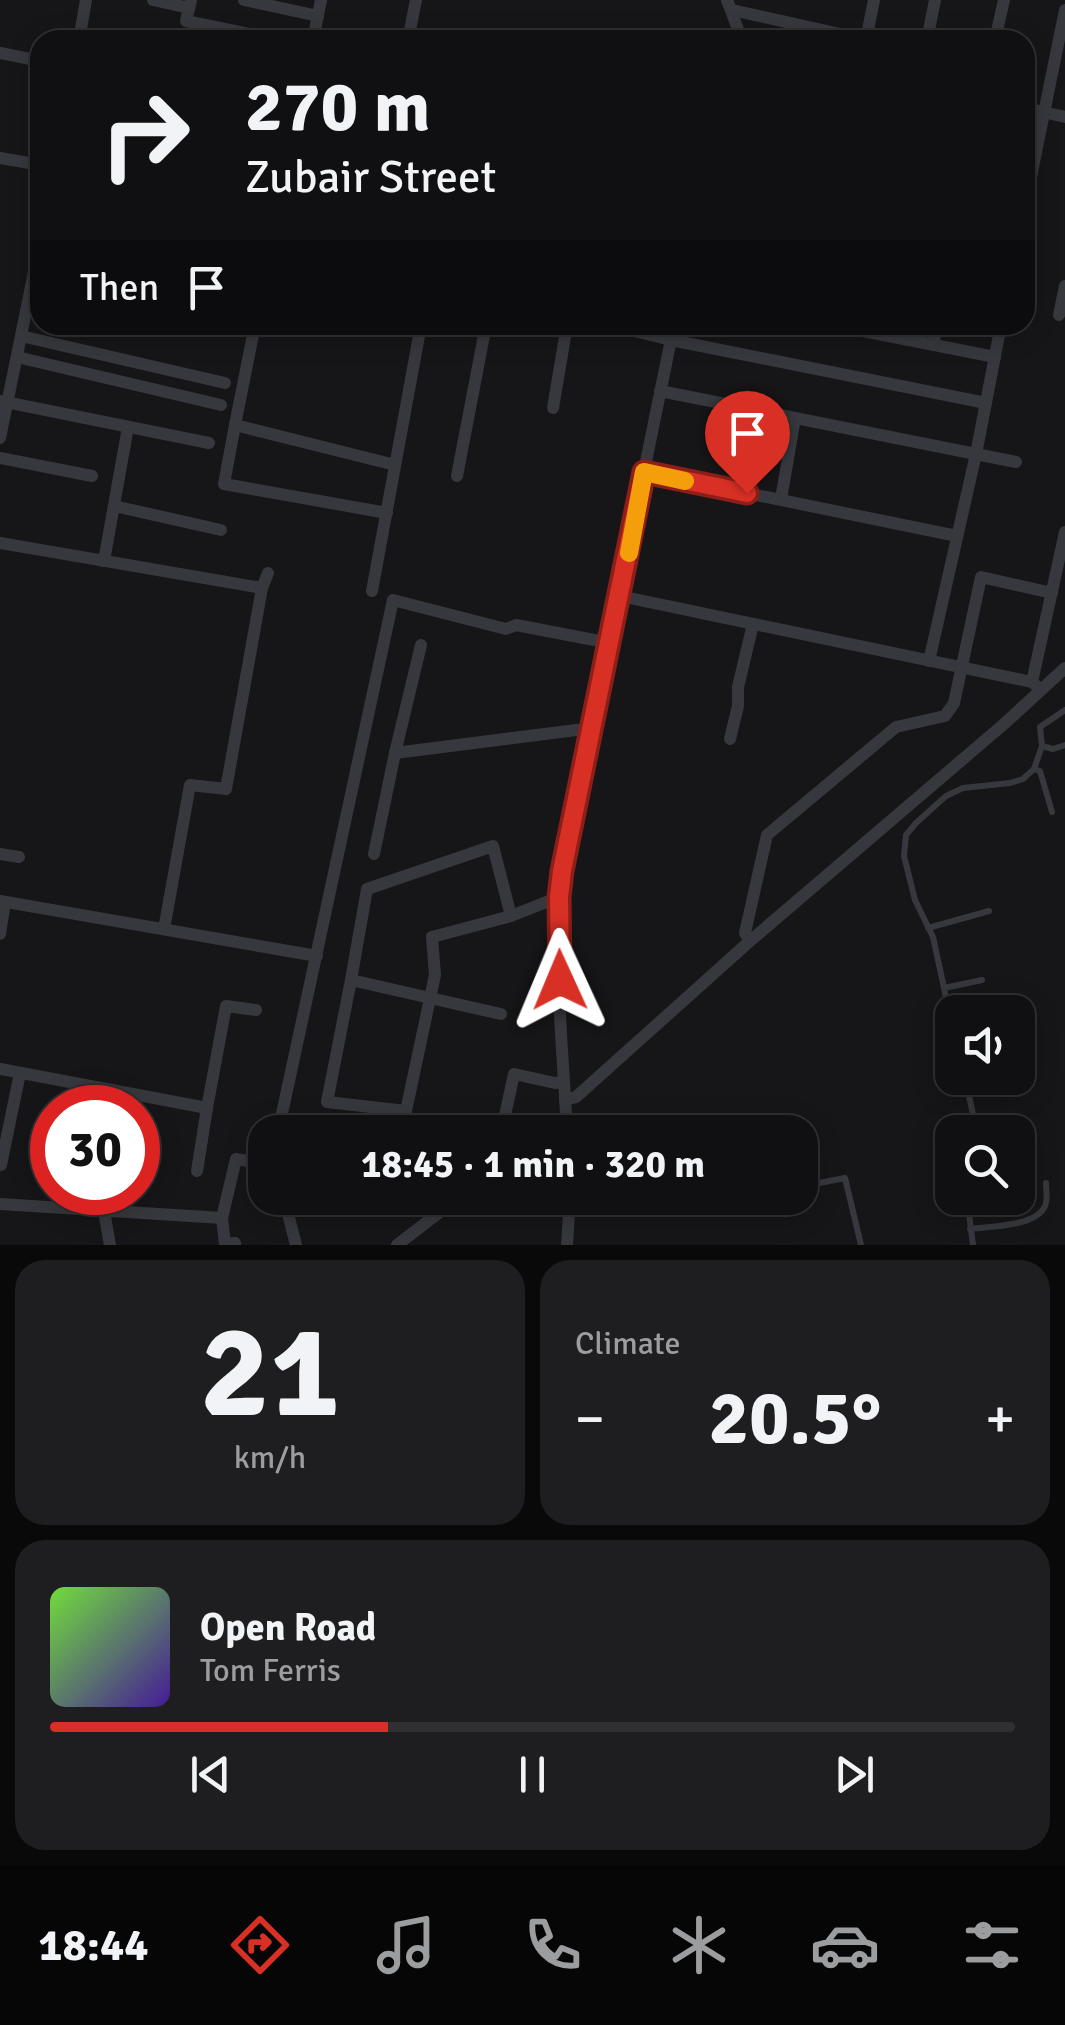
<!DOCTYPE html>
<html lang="en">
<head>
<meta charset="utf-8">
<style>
	body { margin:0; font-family:Signika,sans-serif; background:#1e1e20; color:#f1f3f6; height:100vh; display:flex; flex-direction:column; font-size:38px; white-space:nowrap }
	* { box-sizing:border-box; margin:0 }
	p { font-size:32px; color:#9c9d9f }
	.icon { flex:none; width:55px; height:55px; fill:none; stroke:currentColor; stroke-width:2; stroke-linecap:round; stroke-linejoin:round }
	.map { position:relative; height:1245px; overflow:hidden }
	.details { display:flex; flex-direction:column; gap:15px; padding:15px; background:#09090a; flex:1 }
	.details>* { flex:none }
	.banner { position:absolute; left:30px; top:30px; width:1005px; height:305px; border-radius:30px; box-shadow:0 5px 25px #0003,0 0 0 2px #303032; background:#101012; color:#f1f3f6; overflow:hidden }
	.buttons { position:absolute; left:935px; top:995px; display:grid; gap:20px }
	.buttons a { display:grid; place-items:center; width:100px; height:100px; border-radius:20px; background:#101012; box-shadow:0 5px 25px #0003,0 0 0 2px #303032; font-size:50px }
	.speed { position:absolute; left:30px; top:1085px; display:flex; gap:20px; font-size:50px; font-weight:700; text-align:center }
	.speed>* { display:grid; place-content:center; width:130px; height:130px; border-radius:50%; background:#101012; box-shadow:0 5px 25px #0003,0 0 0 2px #303032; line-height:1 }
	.speed .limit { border:15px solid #d22; background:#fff; color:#111 }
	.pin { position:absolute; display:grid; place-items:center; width:85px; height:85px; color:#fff; margin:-102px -42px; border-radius:50% 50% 50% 0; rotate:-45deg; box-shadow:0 0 10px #0007 }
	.pin .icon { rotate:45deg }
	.me { position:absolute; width:110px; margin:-55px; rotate:359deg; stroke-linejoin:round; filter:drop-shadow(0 0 8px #0008) }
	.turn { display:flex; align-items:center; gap:35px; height:210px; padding:0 50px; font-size:45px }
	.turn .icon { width:130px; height:130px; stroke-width:2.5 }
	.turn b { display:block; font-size:70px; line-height:85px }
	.then { display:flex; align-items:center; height:95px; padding:0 50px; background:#0003; gap:20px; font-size:38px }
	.big { font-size:75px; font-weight:700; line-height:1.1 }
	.details .card { flex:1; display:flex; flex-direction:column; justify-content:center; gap:15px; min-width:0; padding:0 35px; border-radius:30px; background:#1e1e20 }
	.details .dial { align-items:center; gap:0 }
	.dial b { font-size:130px; line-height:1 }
	.song { display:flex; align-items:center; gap:30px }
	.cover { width:120px; height:120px; border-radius:15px; background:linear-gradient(135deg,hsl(100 70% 55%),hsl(260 70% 35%)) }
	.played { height:10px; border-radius:5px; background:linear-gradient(90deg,#d93025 35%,#303032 35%) }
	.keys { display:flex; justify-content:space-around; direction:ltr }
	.heat { display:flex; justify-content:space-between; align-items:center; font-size:55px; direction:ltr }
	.details .tiles { flex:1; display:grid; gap:15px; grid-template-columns:1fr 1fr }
	.card:last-child { grid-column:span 2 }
	.trip { position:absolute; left:248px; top:1115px; width:570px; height:100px; border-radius:30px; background:#101012; box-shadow:0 5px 25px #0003,0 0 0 2px #303032; font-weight:700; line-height:100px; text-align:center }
	.dock { display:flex; height:160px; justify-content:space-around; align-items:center; background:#060607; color:#9c9d9f }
	.dock .icon { width:70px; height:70px }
	.dock .current { color:#d93025 }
	.dock b { font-size:45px; color:#f1f3f6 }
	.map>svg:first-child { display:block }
</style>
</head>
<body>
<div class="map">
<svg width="1065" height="1245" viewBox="0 0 1065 1245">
	<rect width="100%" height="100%" fill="#161618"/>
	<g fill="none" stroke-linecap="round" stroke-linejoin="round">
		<g stroke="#37383d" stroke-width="6">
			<path d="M1042,746L1053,749L1065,745"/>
			<path d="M1034,769L1040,771L1052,812"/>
			<path d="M928,928L989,911"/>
			<path d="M944,988L982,980"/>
			<path d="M952,1025L933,937L915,900L904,856L906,835L916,823L946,796L963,788L1010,783L1023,779L1034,769L1042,746L1040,727L1065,710"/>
			<path d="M965,1078L977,1132"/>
			<path d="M971,1198L969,1214L973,1245"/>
			<path d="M811,1201L814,1184L845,1178L861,1245"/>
			<path d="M970,1229C989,1226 1036,1227 1045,1206C1048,1200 1046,1190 1046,1183"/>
		</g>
		<g stroke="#37383d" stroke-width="12">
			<path d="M153,0L189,8"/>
			<path d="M191,0L186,21L278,40"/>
			<path d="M244,0L318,16"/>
			<path d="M727,0L742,40"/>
			<path d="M732,10L867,40"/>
			<path d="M79,40L86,0"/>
			<path d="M313,40L321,0"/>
			<path d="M408,40L416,0"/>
			<path d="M545,40V39"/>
			<path d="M866,40L874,0"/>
			<path d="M927,40L935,0"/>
			<path d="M995,40L1004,0"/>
			<path d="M0,53L40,61"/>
			<path d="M1025,108L1065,117"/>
			<path d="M0,158L40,165"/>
			<path d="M1025,206L1065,10"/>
			<path d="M1059,315L1065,286"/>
			<path d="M255,325L235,425L395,465"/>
			<path d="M610,325L671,340L986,403"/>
			<path d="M833,325L995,357"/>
			<path d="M21,336L225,383"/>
			<path d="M933,345L937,325"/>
			<path d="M17,357L221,405"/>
			<path d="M660,391L1016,462"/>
			<path d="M0,401L209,443"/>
			<path d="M553,408L567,325"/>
			<path d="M235,425L224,484L387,513"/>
			<path d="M0,438L40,243"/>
			<path d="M0,458L92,476"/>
			<path d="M644,472L957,536"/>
			<path d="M457,476L486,325"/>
			<path d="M781,499L795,418"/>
			<path d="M114,506L221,530"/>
			<path d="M0,543L262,588L268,573"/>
			<path d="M104,561L128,427"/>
			<path d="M372,591L421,325"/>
			<path d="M620,596L1032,682L1040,689"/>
			<path d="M929,661L976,454L1001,325"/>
			<path d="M1032,682L1065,532"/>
			<path d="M730,739L738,706V687L753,624"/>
			<path d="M395,753L421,645"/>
			<path d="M0,854L19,857"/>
			<path d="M374,854L395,753L592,728"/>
			<path d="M0,901L317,956"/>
			<path d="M164,929L190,785L226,789L262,588"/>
			<path d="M0,934L5,902"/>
			<path d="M750,941L745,933L767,835L896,727L945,716L954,703L981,577L1052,593"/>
			<path d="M351,980L327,1102L406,1111L435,975L432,937L511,916L559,897"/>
			<path d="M501,1014L351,980L367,889L493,846L511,916"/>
			<path d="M0,1069L207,1108L197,1171"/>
			<path d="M565,1100L576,1097L750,941L1004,724L1065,668"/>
			<path d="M207,1108L226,1006L256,1010"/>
			<path d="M504,1120L514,1074L555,1083L564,1082"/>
			<path d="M278,1132L393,600L506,629L516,625L610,643"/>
			<path d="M567,1132C563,1049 552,954 562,871L674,325"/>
			<path d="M1,1165L20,1073"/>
			<path d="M284,1198L296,1245"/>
			<path d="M0,1204L222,1218L225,1244L235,1243V1245"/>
			<path d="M104,1211L110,1245"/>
			<path d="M222,1218L236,1159L265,1164"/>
			<path d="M397,1245L458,1198"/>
			<path d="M567,1245L570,1198"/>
		</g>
	</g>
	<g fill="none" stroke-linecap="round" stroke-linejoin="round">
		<defs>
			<path id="route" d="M560,980L559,897L562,871L644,472L747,493"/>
		</defs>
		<use href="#route" stroke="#8d1f18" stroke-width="25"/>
		<use href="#route" stroke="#d93025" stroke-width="18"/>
		<path stroke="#f59e0b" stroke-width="18" d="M629,553L644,472L685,481"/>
	</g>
</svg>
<div class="buttons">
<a><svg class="icon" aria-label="sound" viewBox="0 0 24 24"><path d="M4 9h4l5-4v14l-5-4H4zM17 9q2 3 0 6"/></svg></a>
<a><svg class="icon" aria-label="search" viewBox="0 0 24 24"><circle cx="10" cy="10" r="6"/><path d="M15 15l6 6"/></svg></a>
</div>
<div class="speed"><div class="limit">30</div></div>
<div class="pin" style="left:747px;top:493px;background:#d93025"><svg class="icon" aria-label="arrive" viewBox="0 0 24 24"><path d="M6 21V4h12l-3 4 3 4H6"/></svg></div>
<svg class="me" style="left:560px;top:980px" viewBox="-20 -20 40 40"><path d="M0-17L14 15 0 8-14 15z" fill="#d93025" stroke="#fff" stroke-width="4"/></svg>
<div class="trip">18:45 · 1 min · 320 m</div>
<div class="banner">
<div class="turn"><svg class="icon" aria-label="right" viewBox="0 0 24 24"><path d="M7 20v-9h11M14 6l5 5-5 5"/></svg><div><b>270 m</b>Zubair Street</div></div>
<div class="then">Then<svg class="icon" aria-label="arrive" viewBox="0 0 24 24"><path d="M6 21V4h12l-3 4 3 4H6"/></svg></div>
</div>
</div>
<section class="details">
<div class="tiles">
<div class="card dial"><b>21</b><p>km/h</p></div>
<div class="card"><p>Climate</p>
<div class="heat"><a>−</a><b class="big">20.5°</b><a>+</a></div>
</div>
<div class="card">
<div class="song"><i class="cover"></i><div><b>Open Road</b><p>Tom Ferris</p></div></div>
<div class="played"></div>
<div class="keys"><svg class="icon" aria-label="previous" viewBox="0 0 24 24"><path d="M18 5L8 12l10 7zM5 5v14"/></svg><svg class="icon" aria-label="pause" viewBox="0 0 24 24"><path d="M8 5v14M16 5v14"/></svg><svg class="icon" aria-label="next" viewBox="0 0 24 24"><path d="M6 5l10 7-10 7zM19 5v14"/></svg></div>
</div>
</div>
</section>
<nav class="dock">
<b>18:44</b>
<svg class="icon current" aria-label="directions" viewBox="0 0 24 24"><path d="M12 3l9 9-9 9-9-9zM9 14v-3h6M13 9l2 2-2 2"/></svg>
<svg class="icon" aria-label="music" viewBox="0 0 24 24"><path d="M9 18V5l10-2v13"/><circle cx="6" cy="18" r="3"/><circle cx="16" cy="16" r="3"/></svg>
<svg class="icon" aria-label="phone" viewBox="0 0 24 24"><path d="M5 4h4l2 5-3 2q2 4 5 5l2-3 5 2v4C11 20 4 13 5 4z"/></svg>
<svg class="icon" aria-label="climate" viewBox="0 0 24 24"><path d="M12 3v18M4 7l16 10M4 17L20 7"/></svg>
<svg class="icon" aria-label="car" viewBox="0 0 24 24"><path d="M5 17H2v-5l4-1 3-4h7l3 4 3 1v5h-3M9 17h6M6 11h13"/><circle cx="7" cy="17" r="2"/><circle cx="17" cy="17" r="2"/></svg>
<svg class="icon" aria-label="filters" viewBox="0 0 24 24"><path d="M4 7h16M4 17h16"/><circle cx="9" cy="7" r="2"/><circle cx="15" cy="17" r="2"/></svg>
</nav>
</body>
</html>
